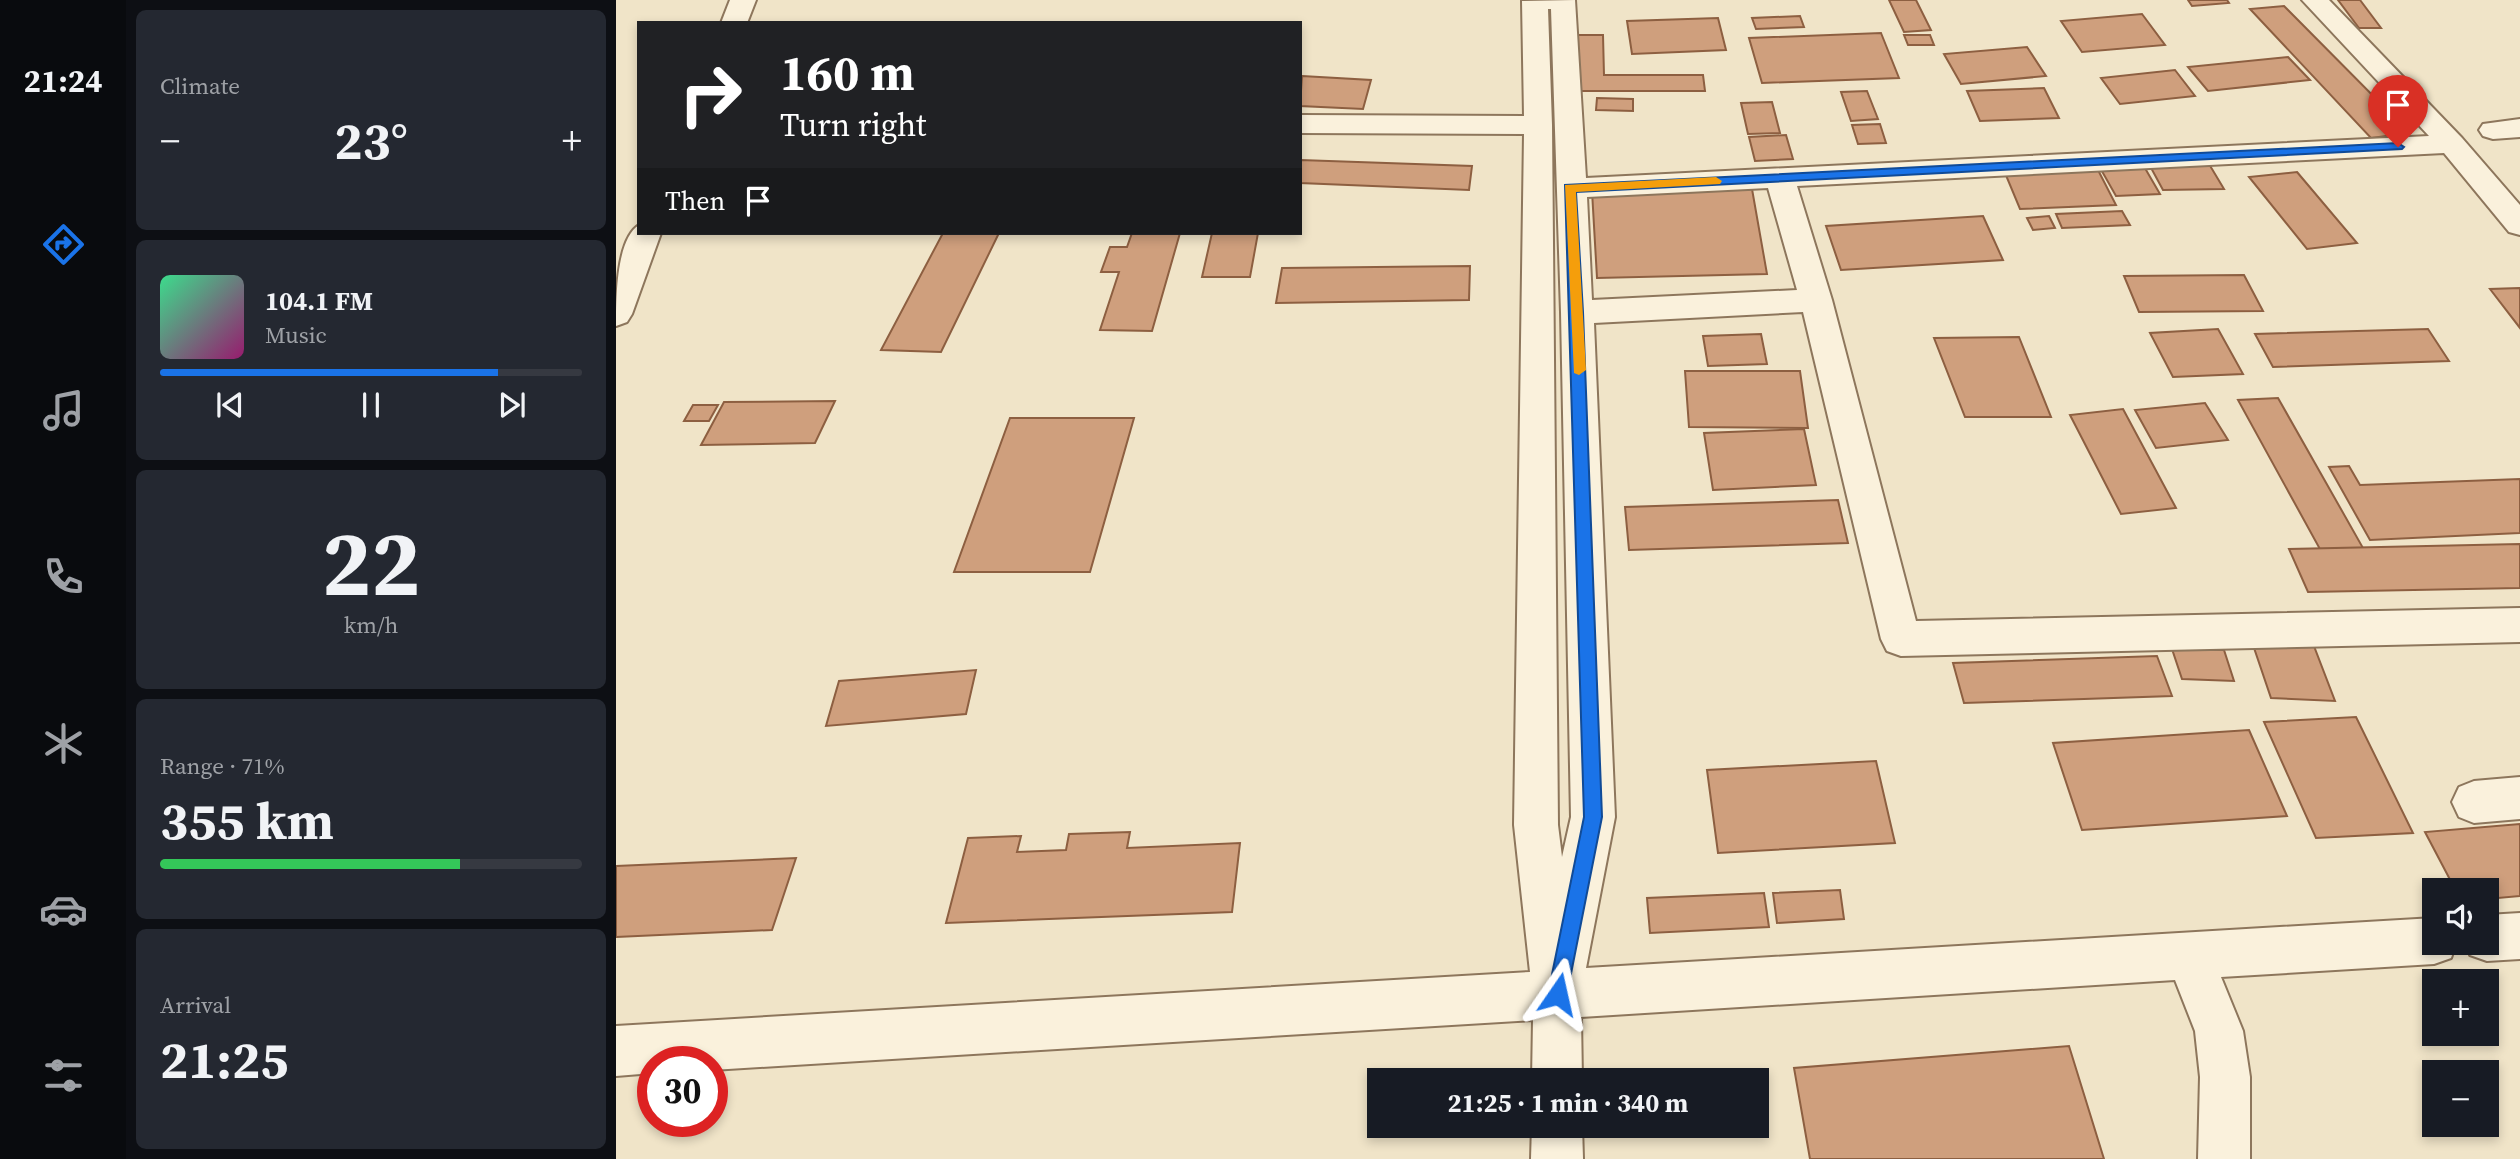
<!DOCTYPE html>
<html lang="en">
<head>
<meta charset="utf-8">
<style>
	body { margin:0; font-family:"Source Serif 4",serif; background:#242831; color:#f1f3f6; height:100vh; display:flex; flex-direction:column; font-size:26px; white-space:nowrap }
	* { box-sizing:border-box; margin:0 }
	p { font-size:23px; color:#9ea1a6 }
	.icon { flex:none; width:38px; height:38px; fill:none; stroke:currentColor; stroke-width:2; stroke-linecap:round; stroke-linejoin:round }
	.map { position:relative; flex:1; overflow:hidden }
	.side { display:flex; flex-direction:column; gap:10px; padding:10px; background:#0d0f14; width:490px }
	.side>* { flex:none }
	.guide { position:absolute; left:21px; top:21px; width:665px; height:214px; border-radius:0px; box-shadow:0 4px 10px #0003; background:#202124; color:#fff; overflow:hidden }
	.tools { position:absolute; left:1806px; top:878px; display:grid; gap:14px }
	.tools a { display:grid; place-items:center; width:77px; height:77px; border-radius:0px; background:#171b24; box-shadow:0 4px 10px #0003; font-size:35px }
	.speed { position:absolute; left:21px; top:1046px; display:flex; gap:14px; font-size:35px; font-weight:700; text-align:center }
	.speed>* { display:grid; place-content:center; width:91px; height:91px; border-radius:50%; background:#171b24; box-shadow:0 4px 10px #0003; line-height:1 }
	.speed .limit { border:10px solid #d22; background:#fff; color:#111 }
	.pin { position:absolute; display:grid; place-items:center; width:60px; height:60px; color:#fff; margin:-72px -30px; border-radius:50% 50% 50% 0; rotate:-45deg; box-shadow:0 0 7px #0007 }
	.pin .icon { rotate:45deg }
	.me { position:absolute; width:77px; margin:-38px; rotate:11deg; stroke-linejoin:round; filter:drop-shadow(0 0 5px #0008) }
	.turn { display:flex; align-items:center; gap:24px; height:147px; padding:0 28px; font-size:32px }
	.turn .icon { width:91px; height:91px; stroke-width:2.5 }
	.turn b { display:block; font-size:49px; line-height:60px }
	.then { display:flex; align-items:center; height:66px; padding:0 28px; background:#0003; gap:14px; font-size:26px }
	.big { font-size:52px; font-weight:700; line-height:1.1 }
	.side .card { flex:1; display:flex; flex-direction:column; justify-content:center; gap:10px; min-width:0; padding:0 24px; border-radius:10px; background:#242831 }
	.side .dial { align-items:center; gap:0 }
	.dial b { font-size:91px; line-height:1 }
	.song { display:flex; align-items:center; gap:21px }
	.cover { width:84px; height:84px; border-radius:10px; background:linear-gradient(135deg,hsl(150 70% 55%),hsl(320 70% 35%)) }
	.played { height:7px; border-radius:4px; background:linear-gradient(90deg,#1a73e8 80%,#363941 80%) }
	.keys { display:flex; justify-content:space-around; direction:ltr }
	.heat { display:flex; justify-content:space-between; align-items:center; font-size:38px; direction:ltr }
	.charge { height:10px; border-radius:5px; background:linear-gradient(90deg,#34c759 71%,#363941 0) }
	.trip { position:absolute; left:751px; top:1068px; width:402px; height:70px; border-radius:0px; background:#171b24; box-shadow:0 4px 10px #0003; font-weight:700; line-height:70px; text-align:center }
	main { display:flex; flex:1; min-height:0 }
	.menu { display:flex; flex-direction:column; width:126px; justify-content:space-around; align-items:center; background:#090b0e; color:#9ea1a6 }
	.menu .icon { width:49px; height:49px }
	.menu .on { color:#1a73e8 }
	.menu b { font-size:32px; color:#f1f3f6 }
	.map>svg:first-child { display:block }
</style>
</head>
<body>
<main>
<nav class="menu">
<b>21:24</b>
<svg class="icon on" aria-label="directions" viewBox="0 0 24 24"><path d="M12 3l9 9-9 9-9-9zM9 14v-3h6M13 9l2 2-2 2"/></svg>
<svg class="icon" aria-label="music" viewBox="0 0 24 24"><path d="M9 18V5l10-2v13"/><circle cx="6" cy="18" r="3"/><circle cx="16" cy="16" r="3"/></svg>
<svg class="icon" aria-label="phone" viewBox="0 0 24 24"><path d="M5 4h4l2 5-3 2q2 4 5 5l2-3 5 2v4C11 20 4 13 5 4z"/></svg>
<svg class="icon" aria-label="climate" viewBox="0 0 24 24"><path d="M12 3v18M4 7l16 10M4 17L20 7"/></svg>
<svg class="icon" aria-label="car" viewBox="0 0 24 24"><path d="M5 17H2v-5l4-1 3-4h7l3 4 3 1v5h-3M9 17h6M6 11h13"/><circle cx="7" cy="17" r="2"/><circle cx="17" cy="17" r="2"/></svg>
<svg class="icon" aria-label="filters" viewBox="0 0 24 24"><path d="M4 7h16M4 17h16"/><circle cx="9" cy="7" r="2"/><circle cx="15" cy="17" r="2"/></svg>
</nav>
<section class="side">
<div class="card"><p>Climate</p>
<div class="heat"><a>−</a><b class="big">23°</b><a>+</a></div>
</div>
<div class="card">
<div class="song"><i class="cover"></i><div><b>104.1 FM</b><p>Music</p></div></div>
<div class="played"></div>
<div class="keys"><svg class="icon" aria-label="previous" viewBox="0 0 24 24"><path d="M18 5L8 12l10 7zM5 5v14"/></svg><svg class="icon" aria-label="pause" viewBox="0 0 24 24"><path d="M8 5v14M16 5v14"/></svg><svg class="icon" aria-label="next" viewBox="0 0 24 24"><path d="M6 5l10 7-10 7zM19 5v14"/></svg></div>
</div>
<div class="card dial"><b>22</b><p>km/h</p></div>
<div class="card"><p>Range · 71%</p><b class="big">355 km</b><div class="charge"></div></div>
<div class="card"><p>Arrival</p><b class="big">21:25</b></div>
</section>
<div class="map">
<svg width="1904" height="1159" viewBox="0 0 1904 1159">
	<rect width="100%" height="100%" fill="#f0e4c8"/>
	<g fill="#cf9f7d" stroke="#8d5f41" stroke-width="2">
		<path d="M1273,0H1300L1315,30L1288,32Z"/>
		<path d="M1572,0H1611L1613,3L1576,6Z"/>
		<path d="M1722,0H1744L1765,28H1743Z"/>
		<path d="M1668,6L1794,133L1755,138L1634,9Z"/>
		<path d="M1526,14L1549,45L1466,52L1445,21Z"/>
		<path d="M1184,16L1188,27L1140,29L1136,18Z"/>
		<path d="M1102,18L1110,50L1016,54L1011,21Z"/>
		<path d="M1265,33L1283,78L1146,83L1133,38Z"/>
		<path d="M957,35H987L988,75H1087L1089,91H956Z"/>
		<path d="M1288,35H1314L1318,45H1292Z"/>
		<path d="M1411,47L1430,76L1345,84L1328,54Z"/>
		<path d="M1672,57L1694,80L1592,91L1572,67Z"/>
		<path d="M1559,70L1579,96L1504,104L1485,78Z"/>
		<path d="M686,76L755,80L747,109L684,106Z"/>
		<path d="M1428,88L1443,118L1364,121L1351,91Z"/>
		<path d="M1251,91L1262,119L1235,121L1225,92Z"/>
		<path d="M981,98L1017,99V111L980,110Z"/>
		<path d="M1156,102L1164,133L1132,134L1125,103Z"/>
		<path d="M1264,124L1270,143L1242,144L1236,125Z"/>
		<path d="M1170,135L1177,159L1139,161L1133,137Z"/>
		<path d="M684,160L856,166L853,190L684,183Z"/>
		<path d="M1526,163L1544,194L1500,196L1483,166Z"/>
		<path d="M1593,164L1608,189L1547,190L1534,166Z"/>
		<path d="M1482,170L1500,205L1404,209L1389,173Z"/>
		<path d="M1681,172L1741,243L1691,249L1633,177Z"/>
		<path d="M1136,189L1151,274L981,278L976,191Z"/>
		<path d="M1506,211L1514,225L1446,228L1440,214Z"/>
		<path d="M1367,216L1387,260L1225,270L1210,226Z"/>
		<path d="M1433,216L1439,228L1417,230L1411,218Z"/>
		<path d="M327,233H383L325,352L265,350Z"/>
		<path d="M516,233H564L536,331L484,330L503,272H485L494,247H511Z"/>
		<path d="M596,233H642L634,277H586Z"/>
		<path d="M854,266L853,300L660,303L666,268Z"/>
		<path d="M1628,275L1647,311L1523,312L1508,276Z"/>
		<path d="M1904,288V328L1874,289Z"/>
		<path d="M1602,329L1627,374L1557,377L1534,333Z"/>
		<path d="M1812,329L1833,361L1657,367L1639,334Z"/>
		<path d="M1145,334L1151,364L1092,366L1087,336Z"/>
		<path d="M1403,337L1435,417H1349L1318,338Z"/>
		<path d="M1069,371H1184L1192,428L1073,427Z"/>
		<path d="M1662,398L1747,548L1705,551L1622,400Z"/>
		<path d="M219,401L199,443L85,445L108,402Z"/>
		<path d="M1589,403L1612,440L1540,448L1519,410Z"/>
		<path d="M77,405H102L93,421H68Z"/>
		<path d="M1507,409L1560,508L1505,514L1454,415Z"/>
		<path d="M394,418H518L474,572H338Z"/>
		<path d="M1188,429L1200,485L1097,490L1088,433Z"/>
		<path d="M1733,466L1744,485L1904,479V533L1754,540L1713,467Z"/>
		<path d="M1222,500L1232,543L1013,550L1009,507Z"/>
		<path d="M1904,544V588L1692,592L1673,549Z"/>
		<path d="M1635,639L1696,641L1719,701L1655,698Z"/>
		<path d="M1556,649L1608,650L1618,681L1566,679Z"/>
		<path d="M1541,656L1556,696L1348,703L1337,663Z"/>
		<path d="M360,670L350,714L210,726L223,681Z"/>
		<path d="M1740,717L1797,833L1700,838L1648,722Z"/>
		<path d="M1633,730L1671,816L1466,830L1437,743Z"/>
		<path d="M1260,761L1279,843L1102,853L1091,770Z"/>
		<path d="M1904,824V896L1871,899V891H1840L1809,832Z"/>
		<path d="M514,832L511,848L624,843L616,912L330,923L352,838L405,836L401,852L450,850L453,834Z"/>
		<path d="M180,858L156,930L0,937V866Z"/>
		<path d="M1224,890L1228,919L1161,923L1157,893Z"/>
		<path d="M1148,893L1153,927L1034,933L1031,898Z"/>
		<path d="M1453,1046L1488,1159H1194L1178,1068Z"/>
	</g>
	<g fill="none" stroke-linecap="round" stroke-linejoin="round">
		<defs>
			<g id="minor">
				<path d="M114,0H140L131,23H105Z"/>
				<path d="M959,0L970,178L1813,136L1686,0H1713L1846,138L1904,205V235L1893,232L1828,153L1181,186L1216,300L1300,621L1904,608V642L1285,656L1271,651L1265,639L1187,312L978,323L999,817L970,968L1818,918V943H1840L1835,958L1818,964L1605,977L1627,1031L1634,1077V1159H1582L1584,1077L1579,1031L1559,980L965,1017L966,1080H916L917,1020L96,1070V1062H37V1073L0,1076V1026L914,972L898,825L908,134L684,133V115L908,116L906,1ZM932,9H935L945,312L955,817L946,857L942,825L936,125ZM1152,188L1181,290L976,300L971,197Z"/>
				<path d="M1904,119V137L1877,139L1867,136L1863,130L1867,124Z"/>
				<path d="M23,225V233H45L16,314L11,322L0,326C0,300 0,239 23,225Z"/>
				<path d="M1904,777V819L1858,823L1843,817L1836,802L1843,787L1858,781Z"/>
				<path d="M1904,913V959L1871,961L1854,955L1850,943H1871V915Z"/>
				<path d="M916,1125H966L967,1159H915Z"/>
			</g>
		</defs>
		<use href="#minor" stroke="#8d765c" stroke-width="4"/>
		<use href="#minor" fill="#faf1dc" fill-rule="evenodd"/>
	</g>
	<path fill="#1a73e8" stroke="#114b97" stroke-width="2" d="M1782,143L1788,147L1786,149L960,192L967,312L986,817L951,994L949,1001L942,1004L934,1001L932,994L968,817L949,185Z"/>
	<path fill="#f59e0b" d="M1100,177L1106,181L1104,184L960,192L970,370L963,375L958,373L949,185Z"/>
</svg>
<div class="tools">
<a><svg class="icon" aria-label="sound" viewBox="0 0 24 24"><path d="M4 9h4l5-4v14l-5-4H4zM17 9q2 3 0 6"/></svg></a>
<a>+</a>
<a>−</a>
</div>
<div class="speed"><div class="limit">30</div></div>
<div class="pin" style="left:1782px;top:147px;background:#d93025"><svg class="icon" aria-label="arrive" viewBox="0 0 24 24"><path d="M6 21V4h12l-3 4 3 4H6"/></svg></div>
<svg class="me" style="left:942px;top:994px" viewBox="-20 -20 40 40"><path d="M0-17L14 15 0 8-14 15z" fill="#1a73e8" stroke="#fff" stroke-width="4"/></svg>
<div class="trip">21:25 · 1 min · 340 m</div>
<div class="guide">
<div class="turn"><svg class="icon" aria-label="right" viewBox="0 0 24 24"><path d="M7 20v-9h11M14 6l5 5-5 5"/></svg><div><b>160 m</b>Turn right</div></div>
<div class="then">Then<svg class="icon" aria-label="arrive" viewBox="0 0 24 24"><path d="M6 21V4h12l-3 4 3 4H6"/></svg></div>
</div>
</div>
</main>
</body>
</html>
